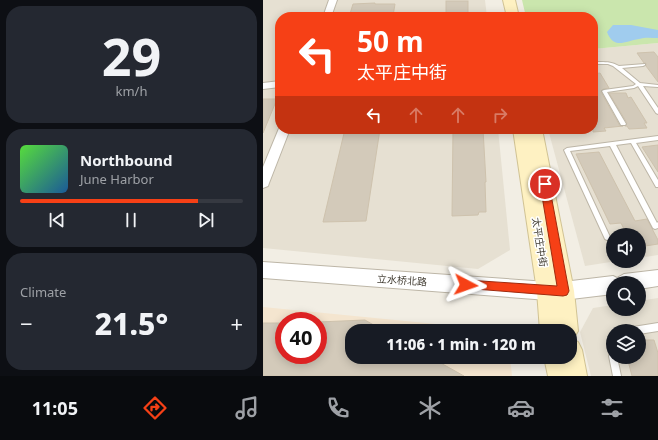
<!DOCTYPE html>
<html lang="en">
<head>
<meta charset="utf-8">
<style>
	body { margin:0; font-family:"Noto Sans","Noto Sans SC",sans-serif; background:#242831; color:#f1f3f6; height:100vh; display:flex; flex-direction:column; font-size:15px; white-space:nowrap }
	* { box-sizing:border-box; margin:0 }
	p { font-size:13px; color:#9ea1a6 }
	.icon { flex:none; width:22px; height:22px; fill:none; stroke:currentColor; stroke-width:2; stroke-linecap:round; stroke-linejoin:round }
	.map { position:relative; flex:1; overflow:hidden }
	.panel { display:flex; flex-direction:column; gap:6px; padding:6px; background:#0d0f14; width:263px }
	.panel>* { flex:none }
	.top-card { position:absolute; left:12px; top:12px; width:323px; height:122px; border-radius:16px; box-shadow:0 2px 10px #0003; background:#f64016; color:#fff; overflow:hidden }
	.buttons { position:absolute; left:343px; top:228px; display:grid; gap:8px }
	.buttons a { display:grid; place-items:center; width:40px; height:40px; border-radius:50%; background:#171b24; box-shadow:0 2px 10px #0003; font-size:20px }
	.speed { position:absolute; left:12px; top:312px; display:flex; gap:8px; font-size:20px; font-weight:700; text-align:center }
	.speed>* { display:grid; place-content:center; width:52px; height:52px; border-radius:50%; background:#171b24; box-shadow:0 2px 10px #0003; line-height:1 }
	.speed .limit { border:6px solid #d22; background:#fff; color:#111 }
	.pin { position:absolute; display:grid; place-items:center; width:34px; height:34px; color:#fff; margin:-17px; border:2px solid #fff; border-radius:50%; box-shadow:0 1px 4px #0007 }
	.me { position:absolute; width:44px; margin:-22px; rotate:94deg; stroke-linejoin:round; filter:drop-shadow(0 0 3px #0008) }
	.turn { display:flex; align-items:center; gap:14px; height:84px; padding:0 16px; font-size:18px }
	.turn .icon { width:52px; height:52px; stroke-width:2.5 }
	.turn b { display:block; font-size:28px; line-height:34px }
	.lanes { display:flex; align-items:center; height:38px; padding:0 16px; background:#0003; justify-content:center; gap:20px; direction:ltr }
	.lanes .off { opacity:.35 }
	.big { font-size:30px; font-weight:800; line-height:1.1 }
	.panel .widget { flex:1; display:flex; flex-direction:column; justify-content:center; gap:6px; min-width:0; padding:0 14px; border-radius:16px; background:#242831 }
	.panel .dial { align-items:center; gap:0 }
	.dial b { font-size:52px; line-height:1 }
	.song { display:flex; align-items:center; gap:12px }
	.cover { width:48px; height:48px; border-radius:6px; background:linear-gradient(135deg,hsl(110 70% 55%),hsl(210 70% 35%)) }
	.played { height:4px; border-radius:2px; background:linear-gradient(90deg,#f64016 80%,#363941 80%) }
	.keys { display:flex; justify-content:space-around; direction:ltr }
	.heat { display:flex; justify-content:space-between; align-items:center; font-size:22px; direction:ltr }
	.trip { position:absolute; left:82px; top:324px; width:232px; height:40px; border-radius:16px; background:#171b24; box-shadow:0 2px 10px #0003; font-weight:800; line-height:40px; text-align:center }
	.dock { display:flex; height:64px; justify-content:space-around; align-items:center; background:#090b0e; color:#9ea1a6 }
	.dock .icon { width:28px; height:28px }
	.dock .on { color:#f64016 }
	.dock b { font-size:18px; color:#f1f3f6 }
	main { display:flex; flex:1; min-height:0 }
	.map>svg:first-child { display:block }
</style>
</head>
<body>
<main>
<section class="panel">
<div class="widget dial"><b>29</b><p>km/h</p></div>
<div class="widget">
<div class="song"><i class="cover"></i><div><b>Northbound</b><p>June Harbor</p></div></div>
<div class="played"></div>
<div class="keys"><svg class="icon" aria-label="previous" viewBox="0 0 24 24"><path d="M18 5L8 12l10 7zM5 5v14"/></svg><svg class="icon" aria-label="pause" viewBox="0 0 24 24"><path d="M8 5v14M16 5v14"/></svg><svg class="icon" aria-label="next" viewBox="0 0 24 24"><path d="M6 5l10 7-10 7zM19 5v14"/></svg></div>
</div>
<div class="widget"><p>Climate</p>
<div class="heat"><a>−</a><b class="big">21.5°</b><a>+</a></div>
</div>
</section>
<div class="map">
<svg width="395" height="376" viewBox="0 0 395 376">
	<rect width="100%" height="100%" fill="#f2eee4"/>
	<g fill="#e6e0d2" fill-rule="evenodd">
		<path d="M0,0H222L224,17H17V129H235L247,250L215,269L0,248Z"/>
		<path d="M395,43V255L376,258V235H350V261H354L322,266L285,129H330V49Z"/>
		<path d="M395,298V376H328L317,332L330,308L350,305V309H376V301ZM350,331H376V357H350Z"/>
	</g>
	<path fill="#f4e5cf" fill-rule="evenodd" d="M0,307L244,331H89V357H247L249,376H0ZM21,321H55V355H21Z"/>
	<path fill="#cae6ad" d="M259,0H395V43L330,49V17H263Z"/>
	<path fill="#a0ccee" d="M350,25H368L395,30V38C389,38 382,37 376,39C362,41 351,50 344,32Z"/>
	<g fill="#d3caba" stroke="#cec2ad">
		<rect x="183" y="1" width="22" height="16"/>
		<path d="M112,3V4H132L130,16L86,17L90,4Z"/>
		<path d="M391,52L395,57V82L383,66V63H381L374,53Z"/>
		<path d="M337,73L346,88L340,89L338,92L357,126H360L341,128L343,131L330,132V74Z"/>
		<path d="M346,93H363L365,98L368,97L384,123H381L384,128L366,129L364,126H362L364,123Z"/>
		<path d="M0,99H14L0,133Z"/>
		<path d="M82,129H117L103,221L60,222Z"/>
		<path d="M190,129H220L223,182H222L223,212H216L215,215L189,216Z"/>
		<path d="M395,145V172L379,147Z"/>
		<path d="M336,152L372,221L384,219L395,240V244L376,247V235H364L358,223L347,224L313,154Z"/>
		<path d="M102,320L121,331H89V357H167L201,376H0V323H21V355H55V322Z"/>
		<path d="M376,340H391L395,353V376H369L364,357H376Z"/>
	</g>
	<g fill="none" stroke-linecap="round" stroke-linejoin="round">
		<defs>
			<g id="service">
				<path d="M330,62C339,62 348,61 356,66L382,64V65L380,66L359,68L377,83L395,85V87L380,86L395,108V114L393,113L375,86L371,88L344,92L363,124L362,125H358L339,91L341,90L370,86L373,84L350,66L345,64H330Z"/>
				<path d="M395,136V140L373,143L395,180V187H393L368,143L353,145L394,223L395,222V228L392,229L390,228L347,146L307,151L347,237L346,239L344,240L342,239L301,150L304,148Z"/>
				<path d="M395,323V331L376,334V331H366L367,328L370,327Z"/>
				<path d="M350,352V357H354L358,376H350L346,356L347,353Z"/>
			</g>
			<g id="minor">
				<path d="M66,0H74L68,17H60Z"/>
				<path d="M17,81V87L0,89V83Z"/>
				<path d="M17,126V129H27L6,183L5,186L0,188V167Z"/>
			</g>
			<path id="tertiary" d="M0,262L285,282H300L350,276L354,278L361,274L395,270V286L376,289V283H350V294L300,300H285L0,278Z"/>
			<g id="secondary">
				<path d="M240,0H252L256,17H244Z"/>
				<path d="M250,129H279L311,291L315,331L310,339L315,342L319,350L324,376H285L281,357H307V331H277L274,291Z"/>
			</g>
		</defs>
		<use href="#service" stroke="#bdb6a7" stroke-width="2"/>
		<use href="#minor" stroke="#bdb6a7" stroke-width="2"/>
		<use href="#tertiary" stroke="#bdb6a7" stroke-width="2"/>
		<use href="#secondary" stroke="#d1c394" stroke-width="2"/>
		<use href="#service" fill="#fff" fill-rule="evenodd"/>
		<use href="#minor" fill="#fff" fill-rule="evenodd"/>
		<use href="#tertiary" fill="#fff" fill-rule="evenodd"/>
		<use href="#secondary" fill="#fef1c2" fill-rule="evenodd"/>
	</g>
	<path fill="#f64016" stroke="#a02a0e" d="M282,180L286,184L306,291L304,295L300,296L199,288L197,285L199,281L203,280L294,286L277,184Z"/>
	<g text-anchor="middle" stroke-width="3" stroke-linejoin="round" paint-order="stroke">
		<g font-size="10" fill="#433e34" stroke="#fff">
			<text transform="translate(277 242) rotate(81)" y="4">太平庄中街</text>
			<text transform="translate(139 280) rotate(4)" y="4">立水桥北路</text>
		</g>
	</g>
</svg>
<div class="buttons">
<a><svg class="icon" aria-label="sound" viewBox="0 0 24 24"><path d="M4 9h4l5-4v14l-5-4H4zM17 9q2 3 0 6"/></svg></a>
<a><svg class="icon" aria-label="search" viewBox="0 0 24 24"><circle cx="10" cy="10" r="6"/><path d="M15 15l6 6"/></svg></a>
<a><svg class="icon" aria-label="layers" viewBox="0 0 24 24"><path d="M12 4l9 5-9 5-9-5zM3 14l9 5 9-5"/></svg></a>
</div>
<div class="speed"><div class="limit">40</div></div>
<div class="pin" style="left:282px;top:184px;background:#d93025"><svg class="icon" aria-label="arrive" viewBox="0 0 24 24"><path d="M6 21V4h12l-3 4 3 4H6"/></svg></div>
<svg class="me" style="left:203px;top:285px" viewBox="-20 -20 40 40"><path d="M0-17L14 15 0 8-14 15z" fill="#f64016" stroke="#fff" stroke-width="4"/></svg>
<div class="trip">11:06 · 1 min · 120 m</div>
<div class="top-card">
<div class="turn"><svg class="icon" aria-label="left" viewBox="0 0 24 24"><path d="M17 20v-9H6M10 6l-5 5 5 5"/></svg><div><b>50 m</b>太平庄中街</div></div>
<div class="lanes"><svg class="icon" aria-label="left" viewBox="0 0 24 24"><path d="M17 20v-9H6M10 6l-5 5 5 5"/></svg><svg class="icon off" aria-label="ahead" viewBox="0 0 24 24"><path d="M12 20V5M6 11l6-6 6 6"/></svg><svg class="icon off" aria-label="ahead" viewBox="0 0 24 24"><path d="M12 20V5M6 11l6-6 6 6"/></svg><svg class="icon off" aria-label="right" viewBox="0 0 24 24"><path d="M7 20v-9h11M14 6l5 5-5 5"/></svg></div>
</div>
</div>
</main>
<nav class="dock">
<b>11:05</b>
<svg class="icon on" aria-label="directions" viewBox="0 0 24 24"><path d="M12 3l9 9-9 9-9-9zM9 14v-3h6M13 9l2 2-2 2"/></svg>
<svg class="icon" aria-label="music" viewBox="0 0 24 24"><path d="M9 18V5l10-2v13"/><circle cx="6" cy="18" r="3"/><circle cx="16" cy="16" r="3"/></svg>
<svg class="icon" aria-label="phone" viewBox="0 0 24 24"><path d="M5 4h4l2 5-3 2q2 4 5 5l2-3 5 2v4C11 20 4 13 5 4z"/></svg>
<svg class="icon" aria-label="climate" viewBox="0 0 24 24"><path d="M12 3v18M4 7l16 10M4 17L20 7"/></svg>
<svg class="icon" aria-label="car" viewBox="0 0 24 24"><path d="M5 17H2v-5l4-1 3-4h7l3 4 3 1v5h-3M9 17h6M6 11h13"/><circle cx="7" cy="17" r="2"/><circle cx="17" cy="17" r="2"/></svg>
<svg class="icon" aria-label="filters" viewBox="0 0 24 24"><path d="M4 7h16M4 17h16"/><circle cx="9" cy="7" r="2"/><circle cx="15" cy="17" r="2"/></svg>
</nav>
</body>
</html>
